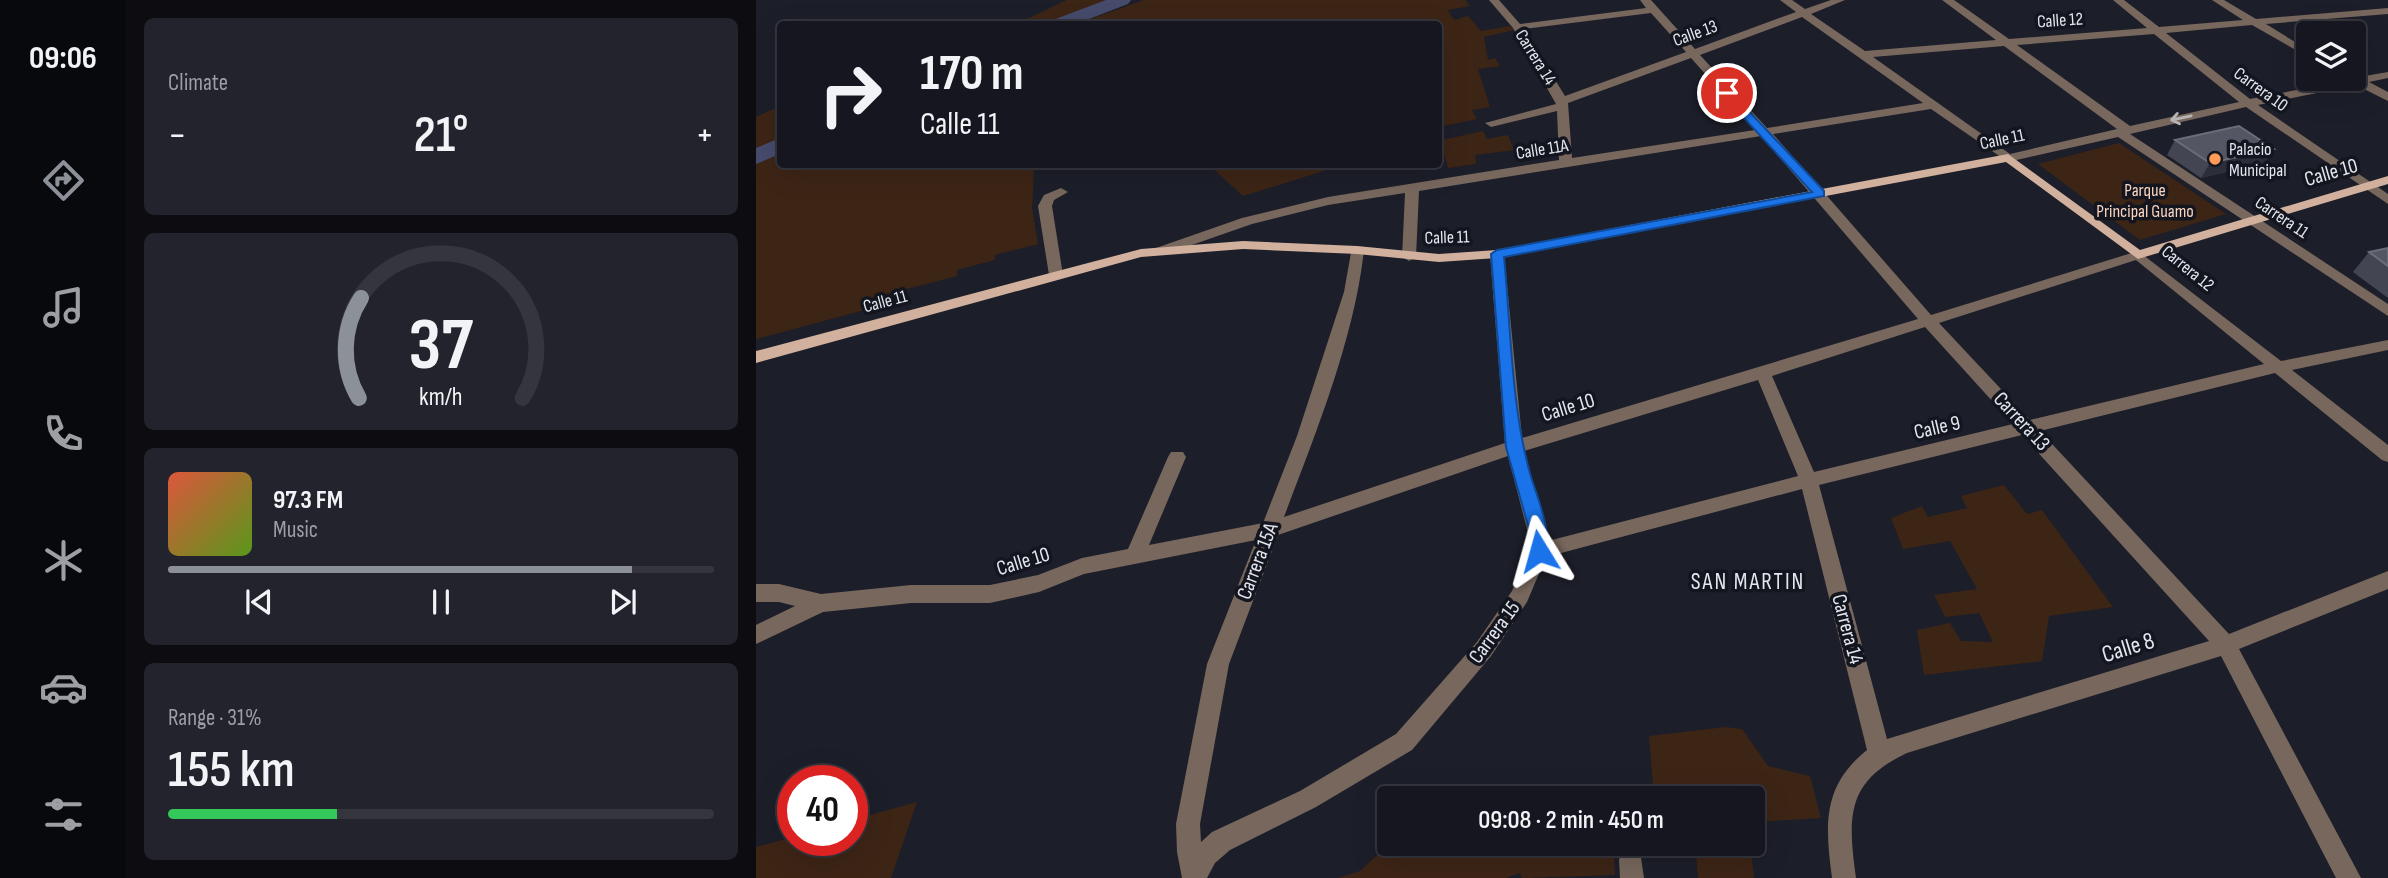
<!DOCTYPE html>
<html lang="en">
<head>
<meta charset="utf-8">
<style>
	body { margin:0; font-family:"Sofia Sans Condensed",sans-serif; background:#22232c; color:#f1f3f6; height:100vh; display:flex; flex-direction:column; font-size:26px; white-space:nowrap }
	* { box-sizing:border-box; margin:0 }
	p { font-size:23px; color:#9d9fa4 }
	.icon { flex:none; width:38px; height:38px; fill:none; stroke:currentColor; stroke-width:2; stroke-linecap:round; stroke-linejoin:round }
	.map { position:relative; flex:1; overflow:hidden }
	.details { display:flex; flex-direction:column; gap:18px; padding:18px; background:#0c0c11; width:630px }
	.details>* { flex:none }
	.hud { position:absolute; left:21px; top:21px; width:665px; height:147px; border-radius:7px; box-shadow:0 7px 28px #0002,0 0 0 2px #34353d; background:#15161f; color:#f1f3f6; overflow:hidden }
	.tools { position:absolute; left:1540px; top:21px; display:grid; gap:14px }
	.tools a { display:grid; place-items:center; width:70px; height:70px; border-radius:7px; background:#15161f; box-shadow:0 7px 28px #0002,0 0 0 2px #34353d; font-size:35px }
	.speed { position:absolute; left:21px; top:765px; display:flex; gap:14px; font-size:35px; font-weight:700; text-align:center }
	.speed>* { display:grid; place-content:center; width:91px; height:91px; border-radius:50%; background:#15161f; box-shadow:0 7px 28px #0002,0 0 0 2px #34353d; line-height:1 }
	.speed .limit { border:10px solid #d22; background:#fff; color:#111 }
	.pin { position:absolute; display:grid; place-items:center; width:60px; height:60px; color:#fff; margin:-30px; border:4px solid #fff; border-radius:50%; box-shadow:0 2px 7px #0007 }
	.me { position:absolute; width:77px; margin:-38px; rotate:352deg; stroke-linejoin:round; filter:drop-shadow(0 0 5px #0008) }
	.turn { display:flex; align-items:center; gap:24px; height:147px; padding:0 28px; font-size:32px }
	.turn .icon { width:91px; height:91px; stroke-width:2.5 }
	.turn b { display:block; font-size:49px; line-height:60px }
	.big { font-size:52px; font-weight:600; line-height:1.1 }
	.details .card { flex:1; display:flex; flex-direction:column; justify-content:center; gap:10px; min-width:0; padding:0 24px; border-radius:10px; background:#22232c }
	.details .dial { align-items:center; gap:0 }
	.dial svg { height:182px; overflow:visible; fill:none; stroke:#34353d; stroke-width:7; stroke-linecap:round; text-anchor:middle }
	.dial text { fill:#f1f3f6; stroke:none }
	.song { display:flex; align-items:center; gap:21px }
	.cover { width:84px; height:84px; border-radius:10px; background:linear-gradient(135deg,hsl(10 70% 55%),hsl(90 70% 35%)) }
	.played { height:7px; border-radius:4px; background:linear-gradient(90deg,#8c9099 85%,#34353d 85%) }
	.keys { display:flex; justify-content:space-around; direction:ltr }
	.heat { display:flex; justify-content:space-between; align-items:center; font-size:38px; direction:ltr }
	.charge { height:10px; border-radius:5px; background:linear-gradient(90deg,#34c759 31%,#34353d 0) }
	.trip { position:absolute; left:621px; top:786px; width:388px; height:70px; border-radius:7px; background:#15161f; box-shadow:0 7px 28px #0002,0 0 0 2px #34353d; font-weight:600; line-height:70px; text-align:center }
	main { display:flex; flex:1; min-height:0 }
	.menu { display:flex; flex-direction:column; width:126px; justify-content:space-around; align-items:center; background:#08090c; color:#9d9fa4 }
	.menu .icon { width:49px; height:49px }
	.menu .selected { color:#8c9099 }
	.menu b { font-size:32px; color:#f1f3f6 }
	.map>svg:first-child { display:block }
</style>
</head>
<body>
<main>
<nav class="menu">
<b>09:06</b>
<svg class="icon selected" aria-label="directions" viewBox="0 0 24 24"><path d="M12 3l9 9-9 9-9-9zM9 14v-3h6M13 9l2 2-2 2"/></svg>
<svg class="icon" aria-label="music" viewBox="0 0 24 24"><path d="M9 18V5l10-2v13"/><circle cx="6" cy="18" r="3"/><circle cx="16" cy="16" r="3"/></svg>
<svg class="icon" aria-label="phone" viewBox="0 0 24 24"><path d="M5 4h4l2 5-3 2q2 4 5 5l2-3 5 2v4C11 20 4 13 5 4z"/></svg>
<svg class="icon" aria-label="climate" viewBox="0 0 24 24"><path d="M12 3v18M4 7l16 10M4 17L20 7"/></svg>
<svg class="icon" aria-label="car" viewBox="0 0 24 24"><path d="M5 17H2v-5l4-1 3-4h7l3 4 3 1v5h-3M9 17h6M6 11h13"/><circle cx="7" cy="17" r="2"/><circle cx="17" cy="17" r="2"/></svg>
<svg class="icon" aria-label="filters" viewBox="0 0 24 24"><path d="M4 7h16M4 17h16"/><circle cx="9" cy="7" r="2"/><circle cx="15" cy="17" r="2"/></svg>
</nav>
<section class="details">
<div class="card"><p>Climate</p>
<div class="heat"><a>−</a><b class="big">21°</b><a>+</a></div>
</div>
<div class="card dial"><svg viewBox="0 0 100 80">
<path d="M14 69A42 42 0 1 1 86 69"/>
<path d="M14 69A42 42 0 0 1 15 25" stroke="#8c9099"/>
<text x="50" y="56" font-size="32" font-weight="700">37</text>
<text x="50" y="72" font-size="11">km/h</text>
</svg></div>
<div class="card">
<div class="song"><i class="cover"></i><div><b>97.3 FM</b><p>Music</p></div></div>
<div class="played"></div>
<div class="keys"><svg class="icon" aria-label="previous" viewBox="0 0 24 24"><path d="M18 5L8 12l10 7zM5 5v14"/></svg><svg class="icon" aria-label="pause" viewBox="0 0 24 24"><path d="M8 5v14M16 5v14"/></svg><svg class="icon" aria-label="next" viewBox="0 0 24 24"><path d="M6 5l10 7-10 7zM19 5v14"/></svg></div>
</div>
<div class="card"><p>Range · 31%</p><b class="big">155 km</b><div class="charge"></div></div>
</section>
<div class="map">
<svg width="1632" height="878" viewBox="0 0 1632 878">
	<rect width="100%" height="100%" fill="#1c1e29"/>
	<g fill="#3d2516">
		<path d="M311,0H352L291,24H242L273,18Z"/>
		<path d="M388,0H709L714,6L692,10L698,20L712,16L725,31L754,26L758,30L728,37L732,60L739,58L744,66L722,69L734,107L716,110L721,119L683,127L682,24H320Z"/>
		<path d="M24,106V140L0,152V117Z"/>
		<path d="M727,131L731,139L752,135L758,150L719,155L720,164L692,168L685,144H683V133L686,140Z"/>
		<path d="M1363,143L1470,214L1384,240L1282,164Z"/>
		<path d="M24,150V164L298,165L278,171L276,208L282,244L239,255V260L201,270V276L116,298V308L0,339V162Z"/>
		<path d="M453,165H587L487,196Z"/>
		<path d="M1248,485L1271,514L1286,510L1357,607L1293,616L1286,661L1168,675L1161,630L1194,623L1205,641L1237,642L1223,613L1189,617L1178,595L1221,589L1194,541L1147,549L1135,518L1166,506L1172,517L1211,508L1205,496Z"/>
		<path d="M970,727L986,729L1012,766L1054,776L1065,818L998,822V798H898L893,736Z"/>
		<path d="M161,802L135,878H0V847L37,837V840H96V820Z"/>
		<path d="M634,843L994,844L998,878H942L940,853L858,857L859,875L766,878L764,873L750,878H582L604,871Z"/>
	</g>
	<g fill="none" stroke-linecap="round" stroke-linejoin="round">
		<g fill="#464b6c" fill-rule="evenodd">
			<path d="M350,0H375L372,4L320,24H295L297,20Z"/>
			<path d="M24,138V154L0,164V148Z"/>
		</g>
		<g fill="#77675d" fill-rule="evenodd">
			<path d="M733,0H743L764,24L890,8L884,0H895L939,49L1040,12L1024,0H1036L1049,9L1075,0H1089L1055,14L1109,51L1240,40L1186,0H1198L1253,39L1391,28L1357,0H1368L1403,27L1487,20L1456,0H1468L1500,19L1632,8V14L1510,24L1552,50V57L1496,25L1410,33L1494,99L1598,79V76L1603,77L1632,72V78L1613,82L1632,92V101L1600,85L1502,105L1632,194V204L1490,107L1374,134L1632,304V316L1362,137L1252,162L1175,109L1017,134L1175,315L1382,251L1525,361L1632,340V350L1536,370L1632,445V462L1626,460L1519,373L1284,431L1473,634L1632,571V589L1483,649L1605,878H1580L1465,656L1151,753C1089,782 1092,818 1100,878H1076C1069,825 1066,786 1111,750L1046,489L790,557L771,602L735,656L656,750L560,807L474,850L459,863L451,878H426L421,852L420,824L451,664L500,540L328,574L283,592L234,603H155L67,612L0,644V625L39,606L23,602H0V584H23L65,594L155,585H234L282,575L326,558L372,549L412,457L415,452H427L430,457L393,545L507,523L541,436L588,292L596,247H606L608,250C598,340 560,432 528,517L749,443L734,254L736,251L741,250L748,254L766,438L1162,319L1005,136L663,191L660,257L653,261L646,257L649,193L572,205L496,224L410,254H400V248L486,218L572,197L803,160L801,111L735,127L729,123L800,104L757,28ZM895,13L930,52L809,96L768,29ZM1046,17L1167,103L1011,128L944,55ZM1398,34L1483,102L1374,126L1261,45ZM1248,46L1361,129L1254,154L1117,57ZM935,58L999,130L816,158L812,103ZM1380,260L1508,364L1274,420L1183,323ZM1169,327L1257,424L1058,472L1016,376ZM1002,380L1042,476L792,541L768,451ZM1266,435L1453,641L1131,739L1063,485ZM752,456L771,529L773,551L756,591L721,642L640,734L544,791L456,832L445,842L444,824L473,664L522,535Z"/>
			<path d="M305,188L312,192L298,200L296,206L307,275L300,280L293,275L282,206L288,195Z"/>
			<path d="M875,848L884,851L888,878H864L863,860L866,851Z"/>
		</g>
		<path fill="#d1b09d" fill-rule="evenodd" d="M1252,154L1384,250L1632,176V184L1382,259L1250,162L741,258L683,262L601,254L487,249L385,257L0,363V351L385,249L487,241L601,246L683,254L741,250Z"/>
	</g>
	<g fill="#434652">
		<path d="M1419,140L1518,149L1508,163L1445,178L1411,155Z"/>
		<path d="M1632,248V298L1597,272L1613,252Z"/>
	</g>
	<path fill="#2c2f3a" d="M1518,149L1508,163L1445,178L1454,163Z"/>
	<g fill="#545763" stroke="#6b6e78" stroke-width="2">
		<path d="M1483,126L1518,149L1454,163L1419,140Z"/>
		<path d="M1632,248V266L1613,252Z"/>
	</g>
	<defs><path id="oneway-shaft" d="M-6 0H5M1.5-3L5.5 0L1.5 3" fill="none" stroke-width="1.6" stroke-linecap="round" stroke-linejoin="round" transform="scale(1.75)"/></defs>
	<use stroke="#b8b3b4" href="#oneway-shaft" transform="translate(1425 118) rotate(168)"/>
	<path fill="#1a73e8" stroke="#114b97" stroke-width="2" d="M967,91H974L1068,191V196L748,257C755,328 755,408 775,477C781,496 798,538 789,556L783,558L777,556L773,529L750,447L735,254L741,250L1056,192L967,95Z"/>
	<circle fill="#fe9b59" stroke="#13151f" stroke-width="2.5" cx="1459" cy="159" r="7"/>
	<g text-anchor="middle" stroke-width="7" stroke-linejoin="round" paint-order="stroke">
		<g font-size="18" fill="#e4e6ee" stroke="#13151f">
			<text transform="translate(1304 20) rotate(-4)" y="6">Calle 12</text>
			<text transform="translate(939 33) rotate(-20)" y="6">Calle 13</text>
			<text transform="translate(780 57) rotate(58)" y="6">Carrera 14</text>
			<text transform="translate(1505 89) rotate(36)" y="6">Carrera 10</text>
			<text transform="translate(1246 139) rotate(-12)" y="6">Calle 11</text>
			<text transform="translate(786 149) rotate(-9)" y="6">Calle 11A</text>
			<text transform="translate(1526 217) rotate(34)" y="6">Carrera 11</text>
			<text transform="translate(691 237) rotate(-2)" y="6">Calle 11</text>
			<text transform="translate(1432 268) rotate(39)" y="6">Carrera 12</text>
			<text transform="translate(129 301) rotate(-15)" y="6">Calle 11</text>
		</g>
		<g font-size="18" fill="#e4e6ee" stroke="#13151f" text-anchor="start">
			<text x="1473" y="155">Palacio<tspan x="1473" dy="21">Municipal</tspan></text>
		</g>
		<g font-size="18" fill="#fad5bf" stroke="#13151f">
			<text x="1389" y="196">Parque<tspan x="1389" dy="21">Principal Guamo</tspan></text>
		</g>
		<g font-size="21" fill="#e4e6ee" stroke="#13151f">
			<text transform="translate(1575 172) rotate(-16)" y="7">Calle 10</text>
			<text transform="translate(812 407) rotate(-17)" y="7">Calle 10</text>
			<text transform="translate(1266 421) rotate(47)" y="7">Carrera 13</text>
			<text transform="translate(1181 427) rotate(-13)" y="7">Calle 9</text>
			<text transform="translate(267 561) rotate(-17)" y="7">Calle 10</text>
			<text transform="translate(501 561) rotate(-69)" y="7">Carrera 15A</text>
			<text transform="translate(1092 629) rotate(75)" y="7">Carrera 14</text>
			<text transform="translate(738 632) rotate(-54)" y="7">Carrera 15</text>
		</g>
		<g font-size="23" letter-spacing="2" fill="#e4e6ee" stroke="#13151f">
			<text x="992" y="589">SAN MARTIN</text>
		</g>
		<g font-size="24" fill="#e4e6ee" stroke="#13151f">
			<text transform="translate(1372 647) rotate(-17)" y="8">Calle 8</text>
		</g>
	</g>
</svg>
<div class="tools">
<a><svg class="icon" aria-label="layers" viewBox="0 0 24 24"><path d="M12 4l9 5-9 5-9-5zM3 14l9 5 9-5"/></svg></a>
</div>
<div class="speed"><div class="limit">40</div></div>
<div class="pin" style="left:971px;top:93px;background:#d93025"><svg class="icon" aria-label="arrive" viewBox="0 0 24 24"><path d="M6 21V4h12l-3 4 3 4H6"/></svg></div>
<svg class="me" style="left:783px;top:551px" viewBox="-20 -20 40 40"><path d="M0-17L14 15 0 8-14 15z" fill="#1a73e8" stroke="#fff" stroke-width="4"/></svg>
<div class="trip">09:08 · 2 min · 450 m</div>
<div class="hud">
<div class="turn"><svg class="icon" aria-label="right" viewBox="0 0 24 24"><path d="M7 20v-9h11M14 6l5 5-5 5"/></svg><div><b>170 m</b>Calle 11</div></div>
</div>
</div>
</main>
</body>
</html>
